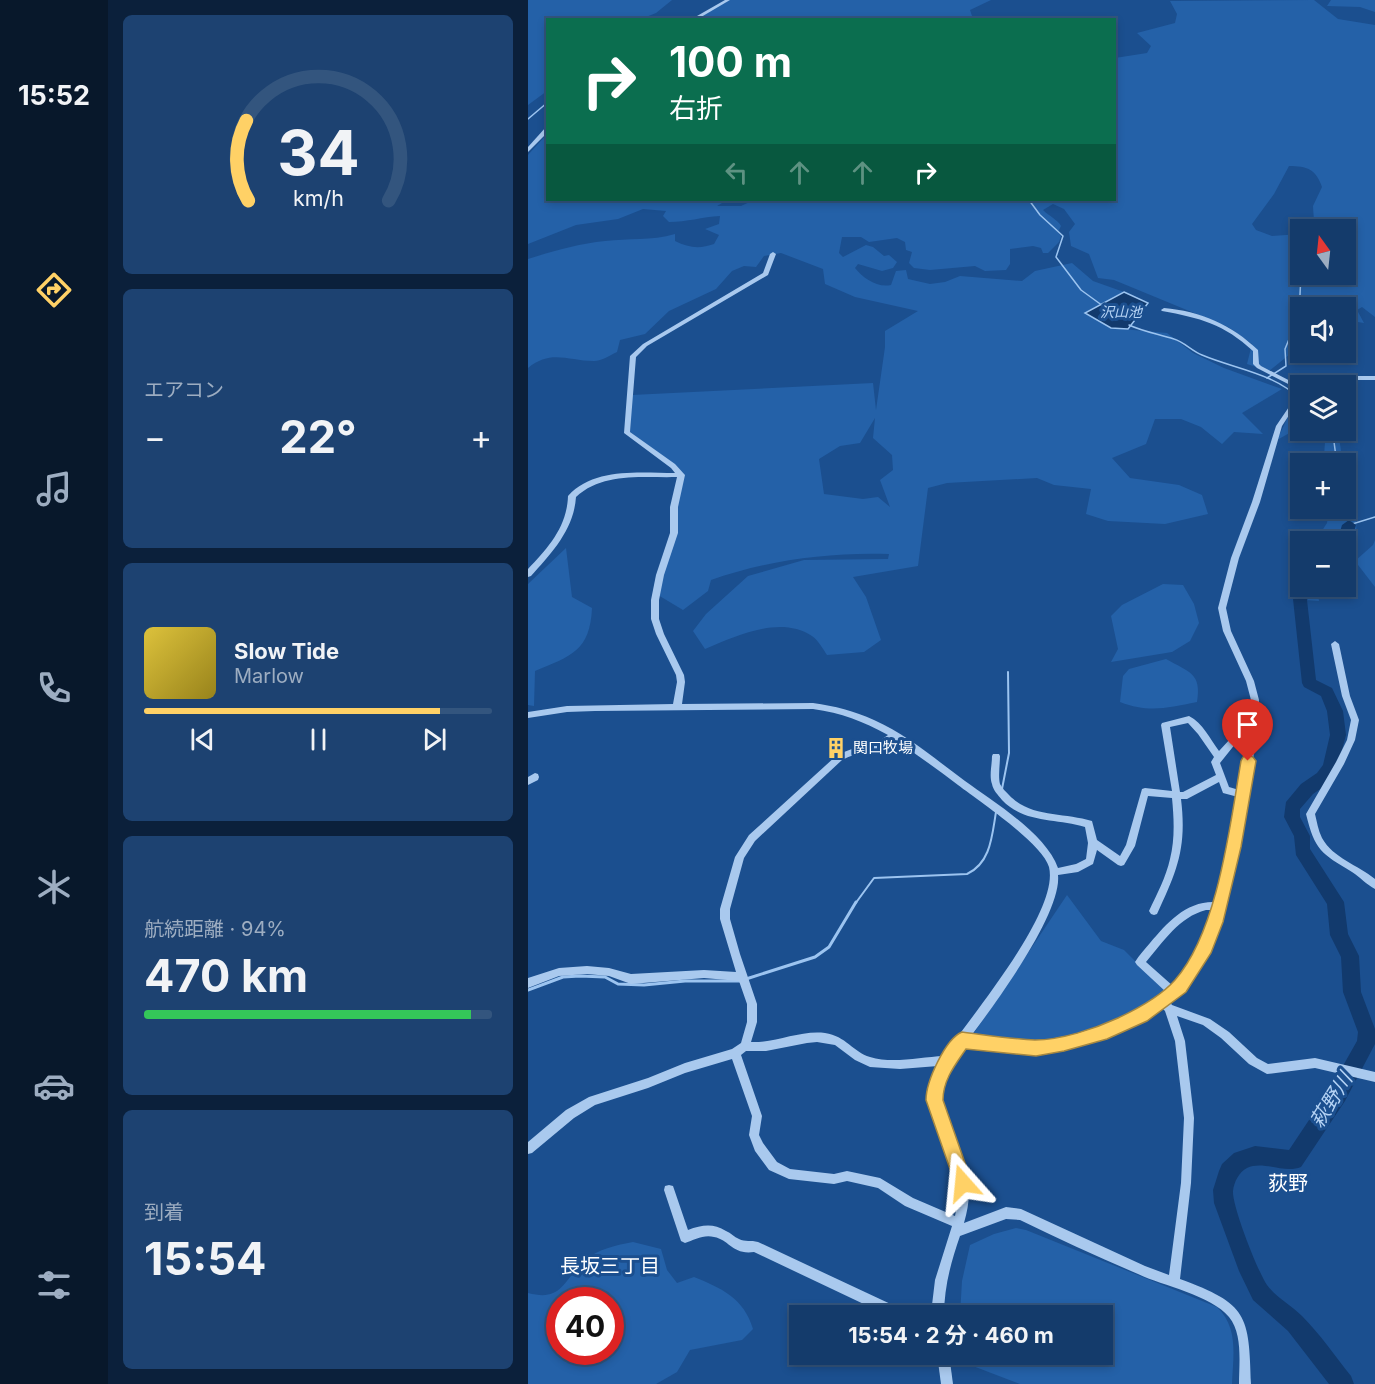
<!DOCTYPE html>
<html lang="ja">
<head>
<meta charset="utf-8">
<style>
	body { margin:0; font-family:Inter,"Noto Sans JP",sans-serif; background:#1d4271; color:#f1f3f6; height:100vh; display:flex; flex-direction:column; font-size:22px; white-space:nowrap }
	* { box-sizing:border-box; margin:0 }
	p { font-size:20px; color:#9dadc1 }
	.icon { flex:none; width:33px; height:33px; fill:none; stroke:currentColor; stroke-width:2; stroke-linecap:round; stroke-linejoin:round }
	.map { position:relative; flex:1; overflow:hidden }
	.sheet { display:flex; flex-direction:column; gap:15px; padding:15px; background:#0b203b; width:420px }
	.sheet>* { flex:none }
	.hud { position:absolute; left:18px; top:18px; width:570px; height:183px; border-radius:0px; box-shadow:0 3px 9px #0003,0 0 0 2px #33557e; background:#0b6e4f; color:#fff; overflow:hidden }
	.needle { width:39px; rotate:345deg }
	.fabs { position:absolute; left:762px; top:219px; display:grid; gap:12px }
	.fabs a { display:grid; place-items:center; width:66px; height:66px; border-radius:0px; background:#143b6b; box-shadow:0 3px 9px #0003,0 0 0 2px #33557e; font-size:30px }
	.speed { position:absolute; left:18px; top:1287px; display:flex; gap:12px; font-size:30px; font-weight:700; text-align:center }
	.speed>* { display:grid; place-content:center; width:78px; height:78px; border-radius:50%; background:#143b6b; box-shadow:0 3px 9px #0003,0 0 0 2px #33557e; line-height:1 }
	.speed .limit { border:9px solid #d22; background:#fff; color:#111 }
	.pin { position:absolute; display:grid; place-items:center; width:51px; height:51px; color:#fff; margin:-62px -26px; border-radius:50% 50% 50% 0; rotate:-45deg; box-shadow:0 0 6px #0007 }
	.pin .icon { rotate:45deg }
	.me { position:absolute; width:66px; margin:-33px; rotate:342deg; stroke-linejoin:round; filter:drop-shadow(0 0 4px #0008) }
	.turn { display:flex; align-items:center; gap:21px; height:126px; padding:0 24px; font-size:27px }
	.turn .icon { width:78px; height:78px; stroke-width:2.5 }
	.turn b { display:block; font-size:42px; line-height:51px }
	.lanes { display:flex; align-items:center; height:57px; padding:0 24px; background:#0003; justify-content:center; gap:30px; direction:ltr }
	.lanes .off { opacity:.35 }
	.big { font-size:45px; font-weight:700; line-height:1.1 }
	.sheet .widget { flex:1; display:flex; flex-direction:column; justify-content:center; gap:9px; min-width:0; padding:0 21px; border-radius:9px; background:#1d4271 }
	.sheet .dial { align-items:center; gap:0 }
	.dial svg { height:156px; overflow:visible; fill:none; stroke:#33557e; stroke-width:7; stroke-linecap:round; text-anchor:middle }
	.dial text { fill:#f1f3f6; stroke:none }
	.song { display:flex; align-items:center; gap:18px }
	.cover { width:72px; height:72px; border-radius:9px; background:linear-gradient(135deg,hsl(50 70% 55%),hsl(50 70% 35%)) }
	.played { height:6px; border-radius:3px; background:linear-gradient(90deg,#ffd166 85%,#33557e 85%) }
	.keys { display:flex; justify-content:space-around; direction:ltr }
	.heat { display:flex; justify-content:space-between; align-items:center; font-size:33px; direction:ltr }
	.charge { height:9px; border-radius:4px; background:linear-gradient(90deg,#34c759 94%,#33557e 0) }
	.trip { position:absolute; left:261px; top:1305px; width:324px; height:60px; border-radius:0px; background:#143b6b; box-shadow:0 3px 9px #0003,0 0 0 2px #33557e; font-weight:700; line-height:60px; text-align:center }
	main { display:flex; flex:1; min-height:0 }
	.dock { display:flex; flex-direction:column; width:108px; justify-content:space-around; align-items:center; background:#08182b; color:#9dadc1 }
	.dock .icon { width:42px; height:42px }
	.dock .selected { color:#ffd166 }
	.dock b { font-size:27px; color:#f1f3f6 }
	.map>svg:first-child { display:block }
</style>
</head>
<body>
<main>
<nav class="dock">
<b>15:52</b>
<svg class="icon selected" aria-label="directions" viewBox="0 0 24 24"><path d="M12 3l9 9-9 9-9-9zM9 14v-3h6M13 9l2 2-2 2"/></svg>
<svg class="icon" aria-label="music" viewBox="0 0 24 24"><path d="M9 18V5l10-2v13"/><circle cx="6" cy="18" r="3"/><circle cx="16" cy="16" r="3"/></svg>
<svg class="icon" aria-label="phone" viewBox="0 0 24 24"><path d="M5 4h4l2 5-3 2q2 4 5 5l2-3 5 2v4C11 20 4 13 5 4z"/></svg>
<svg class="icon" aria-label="climate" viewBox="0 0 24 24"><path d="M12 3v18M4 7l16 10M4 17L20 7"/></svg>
<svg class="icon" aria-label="car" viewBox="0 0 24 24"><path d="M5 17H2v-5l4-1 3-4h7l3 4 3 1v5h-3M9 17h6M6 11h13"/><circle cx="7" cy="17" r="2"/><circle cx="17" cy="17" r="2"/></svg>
<svg class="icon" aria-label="filters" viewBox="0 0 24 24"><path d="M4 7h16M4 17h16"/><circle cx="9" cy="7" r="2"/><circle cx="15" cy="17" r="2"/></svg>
</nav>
<section class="sheet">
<div class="widget dial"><svg viewBox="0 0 100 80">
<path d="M14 69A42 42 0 1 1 86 69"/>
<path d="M14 69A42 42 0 0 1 13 28" stroke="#ffd166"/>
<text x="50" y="56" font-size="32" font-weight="700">34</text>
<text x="50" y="72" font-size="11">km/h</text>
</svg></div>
<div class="widget"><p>エアコン</p>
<div class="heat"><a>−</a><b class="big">22°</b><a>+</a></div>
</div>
<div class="widget">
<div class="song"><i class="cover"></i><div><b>Slow Tide</b><p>Marlow</p></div></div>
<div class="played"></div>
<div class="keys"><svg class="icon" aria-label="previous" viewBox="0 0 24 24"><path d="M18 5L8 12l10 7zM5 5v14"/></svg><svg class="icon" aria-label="pause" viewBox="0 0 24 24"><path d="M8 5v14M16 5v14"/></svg><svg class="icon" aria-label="next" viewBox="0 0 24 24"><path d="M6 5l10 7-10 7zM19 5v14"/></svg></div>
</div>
<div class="widget"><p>航続距離 · 94%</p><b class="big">470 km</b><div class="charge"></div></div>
<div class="widget"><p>到着</p><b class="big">15:54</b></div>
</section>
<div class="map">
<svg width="847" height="1384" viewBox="0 0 847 1384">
	<rect width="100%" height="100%" fill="#1b4f8f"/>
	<g fill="#2461a8" fill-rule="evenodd">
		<path d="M0,0H144L128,13L113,19L20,20L19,91L0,105Z"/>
		<path d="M201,0H463L442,10L445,19L165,20Z"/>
		<path d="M786,0L810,19L847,25V317L834,307L829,310L836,323L818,320V308H772V346L741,371L719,364L724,344L700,327L586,280L570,278L561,254L543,246L541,232L547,224L536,209L525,204L515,210C521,216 530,220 533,226L530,232L533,236L531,242L520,253H515L513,248L505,246L482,249V264L478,270L457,271L447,266L402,270L386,268L381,263L384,252L378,250L377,242L369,238L341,242L333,237H314L311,253L315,257L338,245L345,247L356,256L361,255L369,262L365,268L354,271L330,264L327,268C335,278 349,288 363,285L368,271L378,270L380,279L402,284L417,282L432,276L494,281L507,271L544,263L565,281L596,292L558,313L583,328L639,333L665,353L696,368L754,389L714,413L735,434L706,432L694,444L673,427L653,419H627L618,444L584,458L602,478L651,485L674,495L680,514L637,524L580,521L558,514L563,489L526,485L509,478L419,483L400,488L390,566L325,577L338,597L353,640L336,652L299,655C295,649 290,640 284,636C252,615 208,636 177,649L165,631L178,614L220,576L276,560L360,559L361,554C301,552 241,560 183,580L180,591L155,610L125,592L128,576L142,542L152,470L102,432L104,395L345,383L348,410L357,347V331L390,311L327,297L297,284L295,269L253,253L236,256L228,267L216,266L204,271L188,289L141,311L117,334L92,340L89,352C82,355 74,361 66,361C40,361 23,349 0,368V259C25,251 50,244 77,241C101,238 123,241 147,234V241C161,248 172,249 186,244L191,235L177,229L191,224L192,216C174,217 159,222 141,222L135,216L138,211L115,209L90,219L48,225L0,244V155L19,134L20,200H199L189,206H213L226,200H586L587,58L619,53L623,46L609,33L647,23L649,14L642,1ZM761,166C779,166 788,169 794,187L785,206L786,222L782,229L818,230V274H772V234L744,236L728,230L724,224L746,194ZM347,418L345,438L364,455L365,470L352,480L362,507L350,497L335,499L296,494L291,459L312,446L332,443Z"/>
		<path d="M803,0H847V12L832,7L799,6Z"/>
		<path d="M772,399V427L749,440L767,402Z"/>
		<path d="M785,431H805C816,442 810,451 817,463H800L796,456L797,442Z"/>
		<path d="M818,464C826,480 832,537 826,554C825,558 820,562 818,566V542L788,540L799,523L801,509L818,508Z"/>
		<path d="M847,540V587L827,561L845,545Z"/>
		<path d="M38,548L44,597L64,608C62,651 43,656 7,671L6,706L0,705V584Z"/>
		<path d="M772,577V586L799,587L790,594L791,601L763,599L769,580Z"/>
		<path d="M635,584L655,585L666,604L671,623L662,641L644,652L583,662L590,649L583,616L594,605Z"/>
		<path d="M638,659C661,672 674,673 669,702C639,708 621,713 592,702L595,676L601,669Z"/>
		<path d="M539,895L573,941L596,950L637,991C599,1017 556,1042 509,1043C488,1044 465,1038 444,1036Z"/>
		<path d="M488,1228L498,1230L689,1307C711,1328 705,1356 704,1384H492L437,1363L436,1355L574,1354V1316L432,1315L434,1281L442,1245L466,1234Z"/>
		<path d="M105,1242L133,1249L139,1270L149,1283L166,1277C193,1288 216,1298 225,1329L214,1340L162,1350L149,1372L128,1384H0V1293C34,1302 35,1281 56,1261C69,1249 89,1245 105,1242ZM82,1300V1352H32V1300Z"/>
	</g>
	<path fill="#123a6d" stroke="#9cc4f0" stroke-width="1.5" d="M596,292L620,303L600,329L583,328L557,313Z"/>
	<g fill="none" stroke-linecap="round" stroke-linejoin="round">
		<g stroke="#9cc4f0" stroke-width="1.5">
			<path d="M0,119L20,102"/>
			<path d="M501,200L512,215L535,236L528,257L553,290L575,306"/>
			<path d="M601,325C616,332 631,334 646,339C656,342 664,351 674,355C707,369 746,373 772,399"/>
			<path d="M739,378L758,366L757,349L771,315L773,274"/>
			<path d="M797,430L806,442L809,464"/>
			<path d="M818,490L824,510L821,525"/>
			<path d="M821,525L847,517"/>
		</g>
		<g stroke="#9cc4f0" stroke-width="2">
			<path d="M474,789L481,753L480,672"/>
			<path d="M327,904L346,878L439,874C463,863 464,835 468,812"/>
		</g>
		<g stroke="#9cc4f0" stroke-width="3">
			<path d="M218,979L287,957L301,947L328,902"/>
			<path d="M0,990L35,977L52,976L77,977L90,984L116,985L157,981H212"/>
		</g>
		<g fill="#123a6d" fill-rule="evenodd">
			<path d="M821,520L828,525L823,542L818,546V542H809L814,525Z"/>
			<path d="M773,586H788L779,600L788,680L804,688L815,711L818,735L808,772L801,783L785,794L772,809V817L782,836V849L816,902L820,934L831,956L833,992L847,1029V1044L817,1101L773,1167C756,1174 735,1160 719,1168C711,1172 706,1182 705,1191C704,1206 730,1272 739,1285C748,1297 763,1305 774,1316C792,1334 807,1356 823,1376L826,1384H801L760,1331L725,1300L711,1271L686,1203L685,1190L691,1171L694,1164L706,1153L727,1146L761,1150L803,1087L829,1041L830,1032L815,992L813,957L802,935L799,904L768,855L766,836L756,817L758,802L773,784L789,773L795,765L802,735L799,711L793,696L776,687L774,683L765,599Z"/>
		</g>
		<g fill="#a9c9ee" fill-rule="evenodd">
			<path d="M197,0H202L168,20H162Z"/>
			<path d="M18,127H20V132L0,152V147Z"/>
			<path d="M245,252L248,254L240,275L119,346L108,357L102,432L147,464L157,475L150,507V533L136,575L131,600V619L136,634L156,675L157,682L154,704L285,703C307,706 326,711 346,720C380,735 408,760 437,781C466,802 518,834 530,868L548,864L558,859L560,843L557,827C528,818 497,824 474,800C470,795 465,790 464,784C461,776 464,765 464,756L465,754H471L472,756C472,764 470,776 472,784C474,788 478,792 481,795C503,818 536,812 564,821L569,840L592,856L598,845L614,789L617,788L644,791L633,725L634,723L661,716C675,723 682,739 691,751L703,738L719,735L723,700L718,681L695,631L690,608L703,558L724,502L748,426L765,401L772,396V401L769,403L754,426L732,502L711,558L698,608L703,631L726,681L731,700L725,761L710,847L692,923L683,948L655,990L641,1001L644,1005L682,1019L701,1032L729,1058L740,1064L787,1058L847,1072V1082L787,1068L739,1074L721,1064L693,1038L675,1025L649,1016L657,1041L666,1118L663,1183L652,1279C720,1304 721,1315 723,1384H711C711,1363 715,1334 701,1317C683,1295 635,1286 610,1274C570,1257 531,1239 492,1220L478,1219L432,1236C423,1262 416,1287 416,1316H361L226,1252C204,1255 202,1240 186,1237C176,1234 166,1240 157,1243L153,1241L136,1190L137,1186L141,1185L145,1186L160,1230C174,1225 185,1223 198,1231C203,1233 206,1237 211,1239C217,1242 223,1240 230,1242L369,1307L386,1303L404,1305L407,1280L424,1226L377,1206L350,1188L319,1181L306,1184L261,1179L241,1170L227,1151L221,1135L224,1116L204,1059L157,1073L120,1088L67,1105L46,1118L4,1153L0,1154V1142L38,1110L61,1097L120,1078L157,1063L204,1049L213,1043L219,1022V1004L211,981L176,978L103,984L81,976L59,974L31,976L0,988V978L31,968L59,966L81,968L103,974L176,970L208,972L192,919V909L207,857L221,835L308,756C324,746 345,747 360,735C334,721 314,713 285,709L67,711L39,712L0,718V712L39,706L145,704L149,682L148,675L128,634L123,619V600L128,575L142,533V507L149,477C114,478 75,472 48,497C46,529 24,553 3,576L0,577V569C20,548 39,527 40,496C66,467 112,473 147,473L143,468L96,433L102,356L115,344L235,273L242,254ZM660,723L670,734L686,757L683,762L688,775L655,792H652L642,727ZM367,740C388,754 409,769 430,785C451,801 514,843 521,867C532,912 441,1018 416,1056C392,1057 365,1064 342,1057C325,1052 318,1036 297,1033C272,1030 248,1043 223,1042L229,1022V1004L212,954L202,919V909L216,858L227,841L314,760C331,751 351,752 367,740ZM719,742L711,790L701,787L692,763L708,743ZM691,782L695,793L710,797L700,847L687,902C658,901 639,923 622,943C617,949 611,955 607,962L609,965L638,992L609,1012L578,1028L508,1043L443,1036C467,1004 534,913 530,875L550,872L565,864L569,850L590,865L593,866L596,865L607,846L620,796L644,798C646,819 647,839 642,859C638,877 629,894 621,911L623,914L626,915L629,914C649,871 659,848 653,799H659ZM678,910H685L674,946L649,984L645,986L618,962C636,941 651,917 678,910ZM633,1007L637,1011L647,1041L656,1118L653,1183L641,1275L617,1266L493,1209L478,1207L436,1223C441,1206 443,1189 438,1173C431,1145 408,1119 412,1089C414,1074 427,1057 436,1045L508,1053L579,1037L617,1018ZM289,1042L307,1045L327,1060L342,1067L372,1069L410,1066C388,1110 418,1133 428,1174C431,1188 430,1202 427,1216L385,1198L352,1178L319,1171L306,1174L262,1169L249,1162L235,1143L231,1135L234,1116L213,1055L218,1051H238L279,1043Z"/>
			<path d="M636,308C672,311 704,325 730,350L731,364L733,366L772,386V390L729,368L725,364V351C696,324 672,318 634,311L633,310Z"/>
			<path d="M827,376H847V380H827L805,386H792Z"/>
			<path d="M807,641L811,644L822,696L831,720L827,740L816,764L787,814C789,822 790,830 794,838C805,858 830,865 847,879V889C839,885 832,877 824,872C793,853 787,851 778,814L808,762L819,740L823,720L814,696L803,644Z"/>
			<path d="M7,773L10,774L11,777L10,780L0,785V777Z"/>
			<path d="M409,1354H421L425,1384H413Z"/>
		</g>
	</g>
	<path fill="#ffd166" stroke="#a68842" stroke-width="1.5" d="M720,755L725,757L728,761L713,847L695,922L683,953L658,992L619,1021L579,1039L536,1051L508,1056L438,1049C427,1065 415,1080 415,1100L444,1183L442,1189L435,1192L429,1189L398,1100C398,1082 417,1039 434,1032C458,1035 483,1039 507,1040C533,1040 566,1029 590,1018C609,1009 633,996 647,980C690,931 702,825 713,761L715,757Z"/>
	<defs>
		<symbol id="building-bare" viewBox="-9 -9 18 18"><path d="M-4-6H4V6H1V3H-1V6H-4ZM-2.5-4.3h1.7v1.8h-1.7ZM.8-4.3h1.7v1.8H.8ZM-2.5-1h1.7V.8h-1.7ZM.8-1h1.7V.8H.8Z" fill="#ffd166" stroke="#1b4f8f" stroke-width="2.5" paint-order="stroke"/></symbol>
	</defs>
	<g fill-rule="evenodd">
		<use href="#building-bare" x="293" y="733" width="30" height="30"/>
	</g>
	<g text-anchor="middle" stroke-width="6" stroke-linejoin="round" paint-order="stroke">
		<g font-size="14" font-style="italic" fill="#b5d3f5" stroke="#1b4f8f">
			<text x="593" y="317">沢山池</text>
		</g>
		<g font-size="15" fill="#fff" stroke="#1b4f8f" text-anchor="start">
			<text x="325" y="753">関口牧場</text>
		</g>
		<g font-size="20" font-style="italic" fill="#b5d3f5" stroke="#1b4f8f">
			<text transform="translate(803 1100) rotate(-58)" y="7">萩野川</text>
		</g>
		<g font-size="20" fill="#fff" stroke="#1b4f8f">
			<text x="760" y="1190">荻野</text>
			<text x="82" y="1273">長坂三丁目</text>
		</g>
	</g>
</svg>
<div class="fabs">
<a><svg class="needle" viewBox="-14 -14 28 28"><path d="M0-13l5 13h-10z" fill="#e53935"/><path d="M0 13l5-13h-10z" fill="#9dadc1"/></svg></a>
<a><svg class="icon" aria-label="sound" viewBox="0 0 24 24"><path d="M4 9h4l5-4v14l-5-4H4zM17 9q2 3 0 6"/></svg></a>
<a><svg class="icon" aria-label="layers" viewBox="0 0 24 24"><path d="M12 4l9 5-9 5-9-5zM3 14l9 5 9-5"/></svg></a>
<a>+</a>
<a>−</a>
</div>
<div class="speed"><div class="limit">40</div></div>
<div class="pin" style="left:720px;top:761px;background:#d93025"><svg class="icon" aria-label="arrive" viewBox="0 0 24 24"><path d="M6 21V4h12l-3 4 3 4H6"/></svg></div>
<svg class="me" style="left:435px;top:1183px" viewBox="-20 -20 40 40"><path d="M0-17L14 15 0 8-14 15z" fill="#ffd166" stroke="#fff" stroke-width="4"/></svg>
<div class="trip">15:54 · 2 分 · 460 m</div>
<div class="hud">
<div class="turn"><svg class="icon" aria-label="right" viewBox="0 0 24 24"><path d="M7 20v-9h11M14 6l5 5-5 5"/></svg><div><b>100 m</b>右折</div></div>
<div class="lanes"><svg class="icon off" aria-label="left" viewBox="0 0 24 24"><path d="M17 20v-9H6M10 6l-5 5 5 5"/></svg><svg class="icon off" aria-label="ahead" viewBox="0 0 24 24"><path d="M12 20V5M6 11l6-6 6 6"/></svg><svg class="icon off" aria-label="ahead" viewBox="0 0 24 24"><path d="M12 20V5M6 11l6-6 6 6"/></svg><svg class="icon" aria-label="right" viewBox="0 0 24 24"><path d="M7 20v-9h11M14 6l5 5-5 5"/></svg></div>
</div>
</div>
</main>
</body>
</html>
